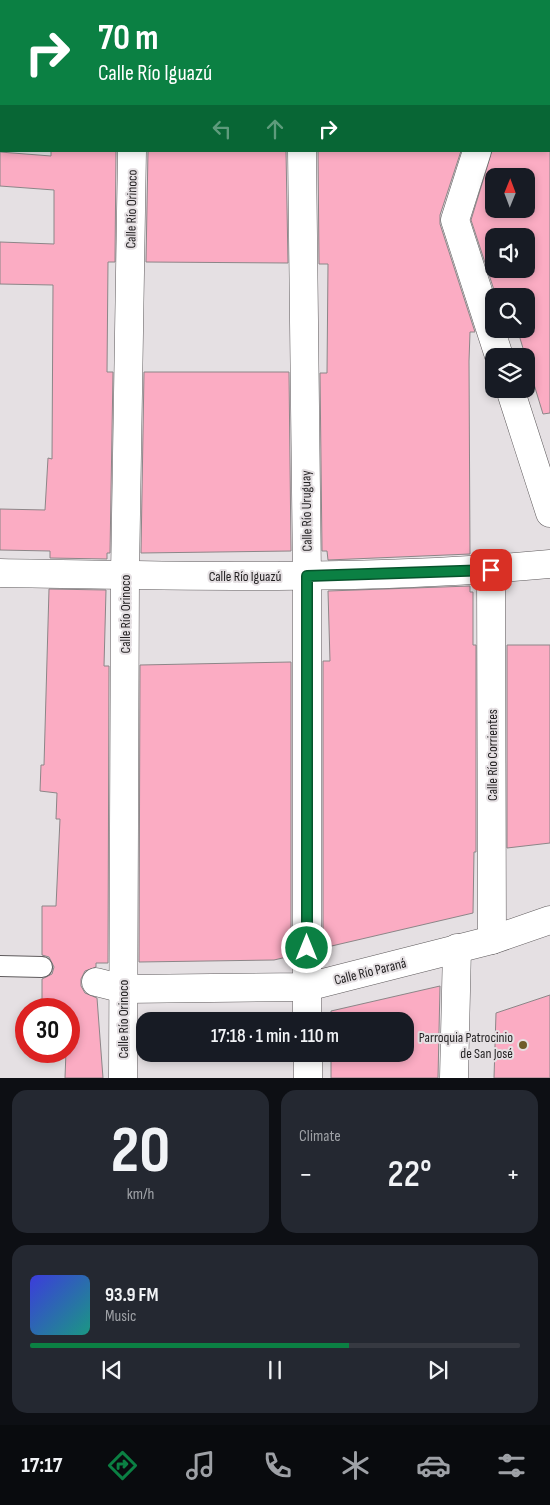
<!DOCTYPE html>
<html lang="en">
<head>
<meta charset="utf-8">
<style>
	body { margin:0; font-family:"Sofia Sans Condensed",sans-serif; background:#242831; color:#f1f3f6; height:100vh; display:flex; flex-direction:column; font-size:19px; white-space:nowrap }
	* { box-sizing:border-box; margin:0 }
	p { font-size:16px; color:#9ea1a6 }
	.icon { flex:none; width:28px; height:28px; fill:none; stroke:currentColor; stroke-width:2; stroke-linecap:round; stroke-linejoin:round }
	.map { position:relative; height:1078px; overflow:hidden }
	.details { display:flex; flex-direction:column; gap:12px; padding:12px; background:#0d0f14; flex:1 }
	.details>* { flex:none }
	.banner { position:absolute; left:0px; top:0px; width:550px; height:152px; box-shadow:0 2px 8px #0003; background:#0b8043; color:#fff; overflow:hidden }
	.needle { width:32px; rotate:1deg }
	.tools { position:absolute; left:485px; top:168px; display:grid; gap:10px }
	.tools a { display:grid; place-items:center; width:50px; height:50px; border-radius:10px; background:#171b24; box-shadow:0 2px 8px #0003; font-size:25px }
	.speed { position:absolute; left:15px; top:998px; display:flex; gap:10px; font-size:25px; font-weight:700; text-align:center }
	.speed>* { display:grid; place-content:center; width:65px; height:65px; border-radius:50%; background:#171b24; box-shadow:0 2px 8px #0003; line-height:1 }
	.speed .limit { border:8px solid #d22; background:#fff; color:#111 }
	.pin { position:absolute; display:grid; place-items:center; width:42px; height:42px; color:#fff; margin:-21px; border-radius:10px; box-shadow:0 2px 8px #0006 }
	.me { position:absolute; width:55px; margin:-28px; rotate:0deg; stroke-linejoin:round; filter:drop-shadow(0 0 4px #0008) }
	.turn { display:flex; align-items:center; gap:18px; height:105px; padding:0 15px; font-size:22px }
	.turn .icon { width:65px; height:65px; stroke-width:2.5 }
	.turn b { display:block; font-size:35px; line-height:42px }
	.lanes { display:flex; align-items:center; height:48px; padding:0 15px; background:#0003; justify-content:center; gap:25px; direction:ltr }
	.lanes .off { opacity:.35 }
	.big { font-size:38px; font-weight:600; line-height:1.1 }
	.details .widget { flex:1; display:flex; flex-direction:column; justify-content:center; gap:8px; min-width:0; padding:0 18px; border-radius:15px; background:#242831 }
	.details .dial { align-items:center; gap:0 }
	.dial b { font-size:65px; line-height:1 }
	.song { display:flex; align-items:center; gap:15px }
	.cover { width:60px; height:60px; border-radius:8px; background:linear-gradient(135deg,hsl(240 70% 55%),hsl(170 70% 35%)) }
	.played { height:5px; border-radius:2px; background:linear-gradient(90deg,#0b8043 65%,#363941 65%) }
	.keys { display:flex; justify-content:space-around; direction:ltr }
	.heat { display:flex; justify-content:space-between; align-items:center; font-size:28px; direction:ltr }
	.details .tiles { flex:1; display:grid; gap:12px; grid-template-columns:1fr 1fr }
	.widget:last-child { grid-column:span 2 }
	.trip { position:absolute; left:136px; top:1012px; width:278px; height:50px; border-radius:15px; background:#171b24; box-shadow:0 2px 8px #0003; font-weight:600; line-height:50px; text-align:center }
	.dock { display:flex; height:80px; justify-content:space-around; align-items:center; background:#090b0e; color:#9ea1a6 }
	.dock .icon { width:35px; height:35px }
	.dock .current { color:#0b8043 }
	.dock b { font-size:22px; color:#f1f3f6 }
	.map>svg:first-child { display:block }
</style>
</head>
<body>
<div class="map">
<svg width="550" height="1078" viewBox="0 0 550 1078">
	<rect width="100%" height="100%" fill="#e5e0e3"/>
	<g fill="#fbacc3" stroke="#8c8688" fill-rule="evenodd">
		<path d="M51,151H116L115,262H108L107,372H113L110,553H107V559L50,558V551L0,550V509L45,510L48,458L52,459L53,285L0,284V242L54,244V190L0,186V152L51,156Z"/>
		<path d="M148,151H286L288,263L146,262Z"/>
		<path d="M318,151H461L440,215V224L475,332H470L469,361L470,554L328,560L327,551H322L320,373H327L328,264H319Z"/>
		<path d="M492,151H550V413L543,414L519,335L508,334L507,329H526V296H496L471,220ZM494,176H526V209H494ZM494,236H526V269H494Z"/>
		<path d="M144,372H289L291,551L141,553Z"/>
		<path d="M470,586V592H473V645H476V852H474L473,913L323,948V661H330L328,591Z"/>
		<path d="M49,589L106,590L104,666H109L108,963H96V967L85,971L81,979V986L85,993L97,998L103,1078H65L66,1051H69V1009H42V979L52,974L54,967L49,957L42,955V906H56L60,819H56L57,793L40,791L41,765H44Z"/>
		<path d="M507,645H550V843L507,848Z"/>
		<path d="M291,662V956L274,960L139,962L140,665Z"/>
		<path d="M440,986L438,1078H331V1054H405V1021H331V1011Z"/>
		<path d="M550,995V1078H494L496,1013Z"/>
	</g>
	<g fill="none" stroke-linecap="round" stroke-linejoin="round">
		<defs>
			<path id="lane" d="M0,966L42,967"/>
			<g id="street">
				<path d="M184,0L188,1"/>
				<path d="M134,1V0"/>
				<path d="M363,1V0"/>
				<path d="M549,105H550"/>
				<path d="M302,151L307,576V1021"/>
				<path d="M477,151L455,220L499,356"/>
				<path d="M510,389L550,513"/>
				<path d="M491,570L492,940"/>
				<path d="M0,573C183,576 367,581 550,564"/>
				<path d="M96,982L124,989L307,987L492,940L550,920"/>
				<path d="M308,1054V1078"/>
				<path d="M123,1078L125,575L132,151"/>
				<path d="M454,1078L457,948"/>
			</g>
		</defs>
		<use href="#lane" stroke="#5e5a5c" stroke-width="22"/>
		<use href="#street" stroke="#5e5a5c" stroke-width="29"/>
		<use href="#lane" stroke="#fff" stroke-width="20"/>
		<use href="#street" stroke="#fff" stroke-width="28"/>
	</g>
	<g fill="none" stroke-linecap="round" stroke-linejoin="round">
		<defs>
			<path id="route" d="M307,948V576L491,570"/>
		</defs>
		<use href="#route" stroke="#07532c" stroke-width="12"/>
		<use href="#route" stroke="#0b8043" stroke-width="9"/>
	</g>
	<circle fill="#6f5c2a" stroke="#e5e0e3" stroke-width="2" cx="523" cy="1045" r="5"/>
	<g text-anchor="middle" stroke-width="4" stroke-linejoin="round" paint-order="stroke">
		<g font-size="14" fill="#211f20" stroke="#e5e0e3">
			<text transform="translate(131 209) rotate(-89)" y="5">Calle Río Orinoco</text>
			<text transform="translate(306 511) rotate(-91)" y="5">Calle Río Uruguay</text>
			<text x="245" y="581">Calle Río Iguazú</text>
			<text transform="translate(125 614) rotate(-90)" y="5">Calle Río Orinoco</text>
			<text transform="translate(492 755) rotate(-90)" y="5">Calle Río Corrientes</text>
			<text transform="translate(370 971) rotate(-14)" y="5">Calle Río Paraná</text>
			<text transform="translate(123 1019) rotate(-90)" y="5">Calle Río Orinoco</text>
		</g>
		<g font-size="14" fill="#211f20" stroke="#e5e0e3" text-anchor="end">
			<text x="513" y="1042">Parroquia Patrocinio<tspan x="513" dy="16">de San José</tspan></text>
		</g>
	</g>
</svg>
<div class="tools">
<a><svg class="needle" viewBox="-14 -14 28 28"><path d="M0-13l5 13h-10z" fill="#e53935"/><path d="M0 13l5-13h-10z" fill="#9ea1a6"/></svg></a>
<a><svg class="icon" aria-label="sound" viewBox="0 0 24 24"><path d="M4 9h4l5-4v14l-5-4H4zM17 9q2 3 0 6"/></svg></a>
<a><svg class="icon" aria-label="search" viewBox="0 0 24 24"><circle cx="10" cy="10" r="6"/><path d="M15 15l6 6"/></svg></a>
<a><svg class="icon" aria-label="layers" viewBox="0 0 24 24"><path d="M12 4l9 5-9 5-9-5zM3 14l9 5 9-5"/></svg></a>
</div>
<div class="speed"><div class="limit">30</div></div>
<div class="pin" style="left:491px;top:570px;background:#d93025"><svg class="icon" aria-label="arrive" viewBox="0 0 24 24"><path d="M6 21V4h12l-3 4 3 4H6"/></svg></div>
<svg class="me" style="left:307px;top:948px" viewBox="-20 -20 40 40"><circle r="17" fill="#0b8043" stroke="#fff" stroke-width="3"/><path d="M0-11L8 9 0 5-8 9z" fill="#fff"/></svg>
<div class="trip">17:18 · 1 min · 110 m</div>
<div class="banner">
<div class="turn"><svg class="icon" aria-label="right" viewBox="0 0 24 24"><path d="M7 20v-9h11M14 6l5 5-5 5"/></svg><div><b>70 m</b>Calle Río Iguazú</div></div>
<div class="lanes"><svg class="icon off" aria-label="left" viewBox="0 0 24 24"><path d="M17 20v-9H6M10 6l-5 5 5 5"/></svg><svg class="icon off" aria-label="ahead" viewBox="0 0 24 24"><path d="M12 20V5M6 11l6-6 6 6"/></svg><svg class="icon" aria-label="right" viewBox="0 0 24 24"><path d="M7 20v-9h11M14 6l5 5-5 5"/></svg></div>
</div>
</div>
<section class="details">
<div class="tiles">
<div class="widget dial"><b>20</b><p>km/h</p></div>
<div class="widget"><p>Climate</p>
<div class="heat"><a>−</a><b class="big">22°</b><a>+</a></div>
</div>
<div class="widget">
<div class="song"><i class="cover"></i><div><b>93.9 FM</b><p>Music</p></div></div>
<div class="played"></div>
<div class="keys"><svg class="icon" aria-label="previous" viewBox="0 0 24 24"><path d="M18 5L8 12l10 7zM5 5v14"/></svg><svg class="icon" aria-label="pause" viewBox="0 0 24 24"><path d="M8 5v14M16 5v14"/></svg><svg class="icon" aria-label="next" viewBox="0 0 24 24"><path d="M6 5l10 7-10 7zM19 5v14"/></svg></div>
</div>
</div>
</section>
<nav class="dock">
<b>17:17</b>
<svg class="icon current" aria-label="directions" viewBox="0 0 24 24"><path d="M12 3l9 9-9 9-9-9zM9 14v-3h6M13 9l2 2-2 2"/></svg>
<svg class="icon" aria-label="music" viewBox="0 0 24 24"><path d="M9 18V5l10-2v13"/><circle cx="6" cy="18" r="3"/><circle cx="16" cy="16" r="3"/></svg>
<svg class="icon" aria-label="phone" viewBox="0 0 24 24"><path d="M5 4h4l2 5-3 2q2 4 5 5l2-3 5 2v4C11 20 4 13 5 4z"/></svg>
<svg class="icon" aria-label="climate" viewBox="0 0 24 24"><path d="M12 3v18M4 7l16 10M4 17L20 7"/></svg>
<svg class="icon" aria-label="car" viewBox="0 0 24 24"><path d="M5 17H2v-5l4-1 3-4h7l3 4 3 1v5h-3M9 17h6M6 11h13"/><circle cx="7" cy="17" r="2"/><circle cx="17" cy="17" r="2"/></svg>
<svg class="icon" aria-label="filters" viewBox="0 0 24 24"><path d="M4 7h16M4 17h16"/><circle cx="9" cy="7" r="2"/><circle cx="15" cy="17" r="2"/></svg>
</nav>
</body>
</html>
